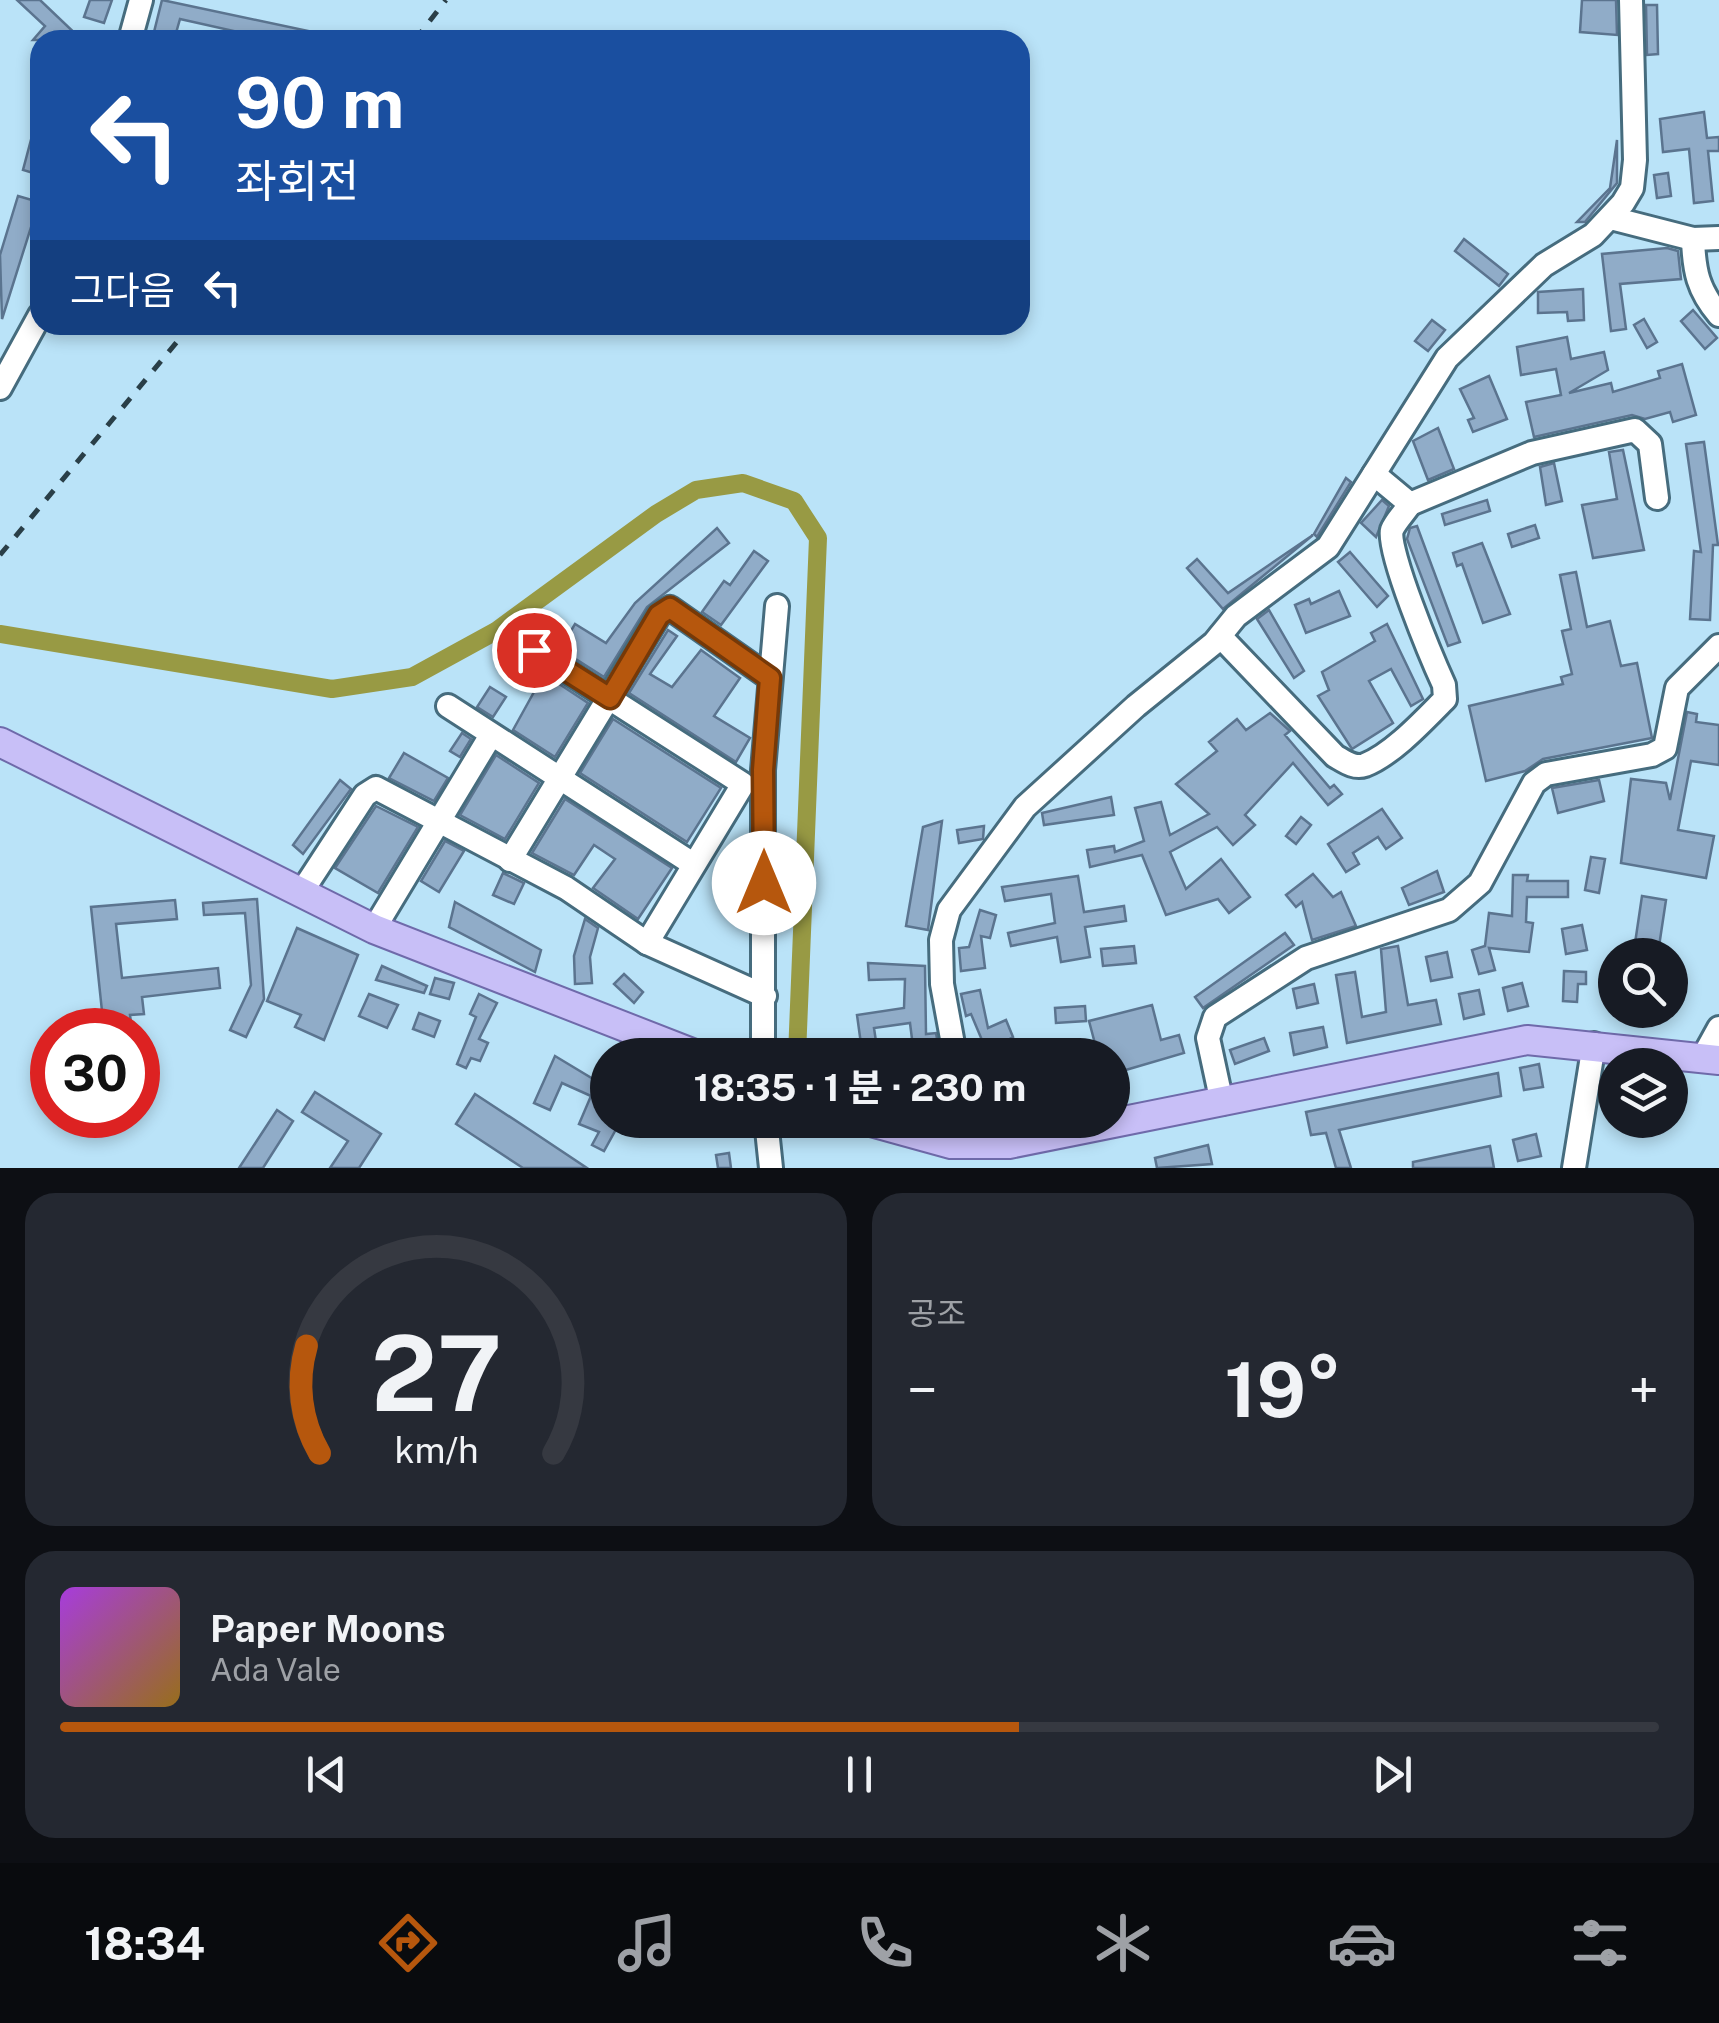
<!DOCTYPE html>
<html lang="ko">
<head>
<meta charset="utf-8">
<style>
	body { margin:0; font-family:"Public Sans","Noto Sans KR",sans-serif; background:#242831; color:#f1f3f6; height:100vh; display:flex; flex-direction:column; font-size:38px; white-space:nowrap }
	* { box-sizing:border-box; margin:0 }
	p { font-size:32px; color:#9ea1a6 }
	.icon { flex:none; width:55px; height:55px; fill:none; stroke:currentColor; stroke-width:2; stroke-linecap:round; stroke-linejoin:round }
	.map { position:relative; height:1168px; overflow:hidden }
	.sheet { display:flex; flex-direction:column; gap:25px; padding:25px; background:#0d0f14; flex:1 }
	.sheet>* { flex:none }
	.top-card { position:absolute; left:30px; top:30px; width:1000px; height:305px; border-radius:30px; box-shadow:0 5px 15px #0003; background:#1a4fa0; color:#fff; overflow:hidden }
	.tools { position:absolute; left:1598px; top:938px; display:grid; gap:20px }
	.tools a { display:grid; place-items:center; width:90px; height:90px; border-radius:50%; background:#171b24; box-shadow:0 5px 15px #0003; font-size:50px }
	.speed { position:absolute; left:30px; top:1008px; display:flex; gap:20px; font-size:50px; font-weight:700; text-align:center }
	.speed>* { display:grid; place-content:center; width:130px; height:130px; border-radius:50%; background:#171b24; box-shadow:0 5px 15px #0003; line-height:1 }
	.speed .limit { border:15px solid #d22; background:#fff; color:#111 }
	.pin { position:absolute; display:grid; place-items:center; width:85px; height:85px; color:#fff; margin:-42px; border:5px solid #fff; border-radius:50%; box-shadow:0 2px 10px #0007 }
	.me { position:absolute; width:110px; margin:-55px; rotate:0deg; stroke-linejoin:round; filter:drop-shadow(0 0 8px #0008) }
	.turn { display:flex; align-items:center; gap:35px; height:210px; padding:0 40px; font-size:45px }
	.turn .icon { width:130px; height:130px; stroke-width:2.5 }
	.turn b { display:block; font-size:70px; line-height:85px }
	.then { display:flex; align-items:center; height:95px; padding:0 40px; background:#0003; gap:20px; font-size:38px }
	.big { font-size:75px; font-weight:700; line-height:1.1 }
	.sheet .card { flex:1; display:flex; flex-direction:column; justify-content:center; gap:15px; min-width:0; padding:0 35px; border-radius:30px; background:#242831 }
	.sheet .dial { align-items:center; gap:0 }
	.dial svg { height:260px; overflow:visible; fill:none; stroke:#363941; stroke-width:7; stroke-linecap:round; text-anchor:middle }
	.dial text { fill:#f1f3f6; stroke:none }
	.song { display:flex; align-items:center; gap:30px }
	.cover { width:120px; height:120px; border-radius:15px; background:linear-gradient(135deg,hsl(280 70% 55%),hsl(40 70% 35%)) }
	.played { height:10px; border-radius:5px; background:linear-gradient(90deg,#b6570d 60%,#363941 60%) }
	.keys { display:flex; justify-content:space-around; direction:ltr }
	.heat { display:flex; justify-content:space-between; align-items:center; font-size:55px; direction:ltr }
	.sheet .tiles { flex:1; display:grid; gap:25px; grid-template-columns:1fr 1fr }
	.card:last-child { grid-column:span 2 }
	.trip { position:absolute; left:590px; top:1038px; width:540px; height:100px; border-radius:50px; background:#171b24; box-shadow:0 5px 15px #0003; font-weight:700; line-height:100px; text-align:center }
	.menu { display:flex; height:160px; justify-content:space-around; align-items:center; background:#090b0e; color:#9ea1a6 }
	.menu .icon { width:70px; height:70px }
	.menu .active { color:#b6570d }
	.menu b { font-size:45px; color:#f1f3f6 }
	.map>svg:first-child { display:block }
</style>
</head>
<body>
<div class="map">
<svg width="1719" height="1168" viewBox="0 0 1719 1168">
	<rect width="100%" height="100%" fill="#bae3f8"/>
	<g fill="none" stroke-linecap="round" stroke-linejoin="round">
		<path stroke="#989a44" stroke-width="18" d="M0,634L332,689L412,677L496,631L656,514L696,490L743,483L794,501L818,538L797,1055"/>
	</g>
	<g fill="#90acc8" stroke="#5b748f" stroke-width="2.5">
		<path d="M17,0H40L82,40H33L45,26Z"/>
		<path d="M90,0H112L104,23L84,17Z"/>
		<path d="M162,0L327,35V40H274L180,19L174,40H152Z"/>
		<path d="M1582,0H1616L1617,35L1580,32Z"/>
		<path d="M1646,5H1657L1658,54L1647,55Z"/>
		<path d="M1704,112L1707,138L1719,137V151H1708L1713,201L1694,203L1689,149L1663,152L1660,119Z"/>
		<path d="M36,121L40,122V175L23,170Z"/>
		<path d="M1617,140V183L1585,222H1577L1610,188Z"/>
		<path d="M1668,173L1671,196L1657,198L1654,175Z"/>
		<path d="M18,196L39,202L2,319L0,255Z"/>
		<path d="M1464,239L1508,274L1499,286L1455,251Z"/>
		<path d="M1667,248L1678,251L1681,279L1620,284L1626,329L1611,331L1602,254Z"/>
		<path d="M1583,289L1584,320L1568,321L1567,312L1538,313V292Z"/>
		<path d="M1693,310L1717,338L1705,349L1681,321Z"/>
		<path d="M1644,319L1657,342L1647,348L1634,325Z"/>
		<path d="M1432,320L1445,330L1428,351L1415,341Z"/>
		<path d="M1567,337L1571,359L1604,352L1608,370L1569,393L1611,383L1613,392L1660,378L1658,371L1682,364L1696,415L1673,422L1670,412L1645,419L1632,415L1534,437L1526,402L1561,395L1556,369L1521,375L1517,347Z"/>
		<path d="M1489,376L1507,419L1473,432L1468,420L1474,418L1460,389Z"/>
		<path d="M1438,428L1454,469L1428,480L1413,441Z"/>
		<path d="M1704,442L1718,545H1713L1710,620L1690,619L1694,551L1701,552L1686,444Z"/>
		<path d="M1623,450L1644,550L1593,558L1582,505L1617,499L1609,452Z"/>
		<path d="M1554,463L1562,501L1546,505L1540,467Z"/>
		<path d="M1346,478L1351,482L1317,537L1314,534Z"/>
		<path d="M1382,500L1389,506L1376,537L1361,523Z"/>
		<path d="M1487,500L1490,511L1445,525L1442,514Z"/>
		<path d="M1535,525L1539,538L1512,547L1508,534Z"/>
		<path d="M1417,526L1460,642L1448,646L1407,539L1410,528Z"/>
		<path d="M717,528L729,543L647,607L604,677L560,649L575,624L606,643L635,603Z"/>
		<path d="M1313,535L1223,609L1187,568L1197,559L1228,593Z"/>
		<path d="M1482,543L1510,614L1483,623L1462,564L1457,566L1453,553Z"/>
		<path d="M754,551L768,561L721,625L702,612L724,581L730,585Z"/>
		<path d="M1350,552L1388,596L1377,607L1338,562Z"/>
		<path d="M1576,572L1587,627L1610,621L1621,666L1637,663L1652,738L1543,759L1525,771L1486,781L1469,706L1563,684L1561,677L1572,674L1562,631L1571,629L1560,575Z"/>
		<path d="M1339,591L1350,616L1306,633L1295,605L1309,599L1311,604Z"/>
		<path d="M1269,610L1304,671L1294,678L1257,619Z"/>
		<path d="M1387,624L1423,699L1411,706L1391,669L1369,681L1393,723L1352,749L1318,696L1329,690L1322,672L1375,641L1371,633Z"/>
		<path d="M668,630L677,636L650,674L672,687L701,650L740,678L714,716L750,738L736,762L629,693Z"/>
		<path d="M544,674L588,703L555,757L513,730Z"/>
		<path d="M490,687L506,697L493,717L477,707Z"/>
		<path d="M1687,712L1697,714L1696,722L1719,725V765L1691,761L1678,830L1714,836L1706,878L1621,863L1631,779L1666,783L1670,800Z"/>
		<path d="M1270,713L1290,731L1285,735L1330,788L1334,785L1342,794L1328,805L1293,763L1245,815L1255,825L1233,845L1217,827L1170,852L1186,889L1221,859L1250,897L1229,913L1218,899L1166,915L1142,855L1090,867L1087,850L1114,846L1115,852L1144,841L1135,808L1161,802L1170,835L1209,814L1176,784L1217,751L1209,742L1237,719L1246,730Z"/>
		<path d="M613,719L721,788L687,842L580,773Z"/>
		<path d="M462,733L471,739L460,757L450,751Z"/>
		<path d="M404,753L448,778L434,801L389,778Z"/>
		<path d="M496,755L539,783L505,839L460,815Z"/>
		<path d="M340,780L351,789L303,854L293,845Z"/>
		<path d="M1599,780L1604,801L1558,813L1552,788Z"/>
		<path d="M1111,797L1114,815L1044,825L1042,813Z"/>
		<path d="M565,799L672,868L638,919L593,888L615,859L594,845L574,875L532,853Z"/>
		<path d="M376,806L418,827L378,893L335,868Z"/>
		<path d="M1382,809L1402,838L1386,849L1378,837L1353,853L1359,864L1346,872L1328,844Z"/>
		<path d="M1301,817L1311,825L1296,844L1286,836Z"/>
		<path d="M942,821L928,930L906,926L923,827Z"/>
		<path d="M984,826L983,839L959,843L957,830Z"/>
		<path d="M445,841L464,851L439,892L421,881Z"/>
		<path d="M1591,857L1605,859L1599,893L1585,890Z"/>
		<path d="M1437,871L1444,892L1409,905L1402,888Z"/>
		<path d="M503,873L524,883L514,904L493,895Z"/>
		<path d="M1313,874L1333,897L1341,892L1356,926L1312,940L1302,902L1296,907L1286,895Z"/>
		<path d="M1513,875H1528L1527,881H1568V897H1527L1526,922L1533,923L1529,952L1489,948L1495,970L1479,974L1472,950L1485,946L1489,913L1512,916Z"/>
		<path d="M1078,876L1084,912L1124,906L1126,921L1085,927L1090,957L1061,962L1057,937L1011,946L1008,933L1055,923L1051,894L1005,901L1002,887Z"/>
		<path d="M1642,896L1666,900L1658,953L1634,950Z"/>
		<path d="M257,899L264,999L246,1037L230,1030L251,985L245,913L204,915L203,903Z"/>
		<path d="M175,900L177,919L116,924L122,978L218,968L220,988L142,997L144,1014L130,1015L132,1030H104L91,907Z"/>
		<path d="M455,902L541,950L535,972L449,927Z"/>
		<path d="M980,910L996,915L990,938L981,936L985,968L961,971L959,948L969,947Z"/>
		<path d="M585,919L598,928L590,957L592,983L575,984L574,956Z"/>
		<path d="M1582,925L1587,950L1566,954L1562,929Z"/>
		<path d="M297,928L358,955L324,1040L295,1027L301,1015L267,1001Z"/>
		<path d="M1285,933L1294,945L1203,1008L1195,997Z"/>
		<path d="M1134,946L1136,963L1103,966L1101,949Z"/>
		<path d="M1398,946L1408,1005L1436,1000L1441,1024L1347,1043L1336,975L1355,972L1362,1017L1386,1012L1381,949Z"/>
		<path d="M1447,952L1452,977L1431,981L1426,957Z"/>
		<path d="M868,963L925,966L926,1034L936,1033L940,1055H914L910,1023L874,1028L878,1055H837L836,1048L861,1044L857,1015L904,1008L905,979L869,980Z"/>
		<path d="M382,966L427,986L424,993L376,980Z"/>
		<path d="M1564,971L1586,972V984H1578L1577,1002L1563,1001Z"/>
		<path d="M624,974L643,992L634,1003L614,984Z"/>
		<path d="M435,978L454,983L449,999L430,994Z"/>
		<path d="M1522,983L1528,1006L1508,1011L1503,988Z"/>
		<path d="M1314,984L1318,1003L1297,1008L1293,989Z"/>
		<path d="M980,990L988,1028L1006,1020L1013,1037L987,1052L971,1014L966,1016L961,994Z"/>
		<path d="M1479,990L1484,1014L1464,1019L1459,994Z"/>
		<path d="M369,994L398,1005L387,1028L359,1016Z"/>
		<path d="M479,994L497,1003L479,1039L488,1043L480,1061L471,1058L466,1068L457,1064L476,1017L470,1014Z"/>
		<path d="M1152,1005L1161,1040L1179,1035L1184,1053L1112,1074V1055H1098L1089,1021Z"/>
		<path d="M1085,1006L1086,1021L1056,1023L1055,1008Z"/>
		<path d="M419,1013L440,1021L434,1037L413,1029Z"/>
		<path d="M1323,1027L1327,1047L1294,1055L1290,1033Z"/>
		<path d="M1264,1038L1269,1051L1235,1064L1230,1050Z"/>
		<path d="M555,1056L608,1088V1120L620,1122L604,1151L592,1145L599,1132L579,1124L591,1096L562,1083L550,1110L534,1103Z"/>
		<path d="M1539,1064L1543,1087L1524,1090L1520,1068Z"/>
		<path d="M1498,1073L1501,1096L1339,1130L1351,1168H1336L1326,1133L1311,1135L1306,1112Z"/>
		<path d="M315,1092L381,1134L359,1168H330L348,1141L302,1112Z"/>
		<path d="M475,1094L530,1130L587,1168H523L456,1124Z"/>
		<path d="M277,1110L293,1121L263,1168H239Z"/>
		<path d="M1536,1134L1541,1156L1518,1161L1513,1140Z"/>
		<path d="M1208,1145L1212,1164L1157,1168L1155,1158Z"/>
		<path d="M1490,1146L1494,1168H1413V1162Z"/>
		<path d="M729,1153L731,1168H718L716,1155Z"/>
	</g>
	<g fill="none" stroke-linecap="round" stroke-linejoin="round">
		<defs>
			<g id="minor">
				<path d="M130,40L141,0"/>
				<path d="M1611,218L1693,239L1719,238"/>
				<path d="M1693,239C1694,271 1698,290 1719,315"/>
				<path d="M0,388L40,315"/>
				<path d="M1410,504L1532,453L1635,430L1650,444L1657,498"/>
				<path d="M1220,636L1335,756C1344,761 1354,769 1365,765C1393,754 1424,720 1445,699L1444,685C1433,661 1386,549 1392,530C1395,522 1405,512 1410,504L1374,474"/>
				<path d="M534,650L743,784L647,943"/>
				<path d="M448,706L693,864"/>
				<path d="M510,860L659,615L670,608L770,678"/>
				<path d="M301,893L365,795L376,788L566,888L647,943L765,996"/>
				<path d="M374,929L491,735"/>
				<path d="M763,1055V770L777,606"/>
				<path d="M955,1055L942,984L941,940L949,910L1025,807L1136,706L1214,643L1236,616L1328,547L1447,358L1544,265L1593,235L1623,203L1632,188L1635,160L1631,0"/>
				<path d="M1703,1057L1719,1028"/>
				<path d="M1222,1103L1208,1038L1215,1017L1306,958L1449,910L1480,883L1534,783L1546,774L1652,755L1665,748L1677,688L1719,646"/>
				<path d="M766,1120L771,1168"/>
				<path d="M951,1144L958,1120"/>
				<path d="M1574,1168L1594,1044"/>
			</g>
			<g id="major">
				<path d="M0,742L374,929L697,1055"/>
				<path d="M864,1120L951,1144H1009L1527,1040L1719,1060"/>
			</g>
		</defs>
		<use href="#minor" stroke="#466c7e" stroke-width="28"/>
		<use href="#major" stroke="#6f6aaa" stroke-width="32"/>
		<use href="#minor" stroke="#fff" stroke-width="22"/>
		<use href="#major" stroke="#c8bff7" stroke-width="28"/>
		<g stroke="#2a3f48" stroke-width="5" stroke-dasharray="12 12" stroke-linecap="butt">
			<path d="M415,40L446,0"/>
			<path d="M0,555L191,325"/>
		</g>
	</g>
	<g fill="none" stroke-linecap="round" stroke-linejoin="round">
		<defs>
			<path id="route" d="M534,650L610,698L659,615L670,608L770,678L763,770L764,883"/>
		</defs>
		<use href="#route" stroke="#763908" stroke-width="25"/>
		<use href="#route" stroke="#b6570d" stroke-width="18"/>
	</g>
</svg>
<div class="tools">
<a><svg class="icon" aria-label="search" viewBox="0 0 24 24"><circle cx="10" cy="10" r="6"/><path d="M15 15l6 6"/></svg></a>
<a><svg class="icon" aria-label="layers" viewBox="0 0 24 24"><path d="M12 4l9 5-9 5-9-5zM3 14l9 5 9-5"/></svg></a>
</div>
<div class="speed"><div class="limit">30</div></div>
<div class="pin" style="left:534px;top:650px;background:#d93025"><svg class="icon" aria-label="arrive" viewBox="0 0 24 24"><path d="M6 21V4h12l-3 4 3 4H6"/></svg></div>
<svg class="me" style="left:764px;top:883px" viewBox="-20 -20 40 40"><circle r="19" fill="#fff"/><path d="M0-13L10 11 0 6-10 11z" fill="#b6570d"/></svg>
<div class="trip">18:35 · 1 분 · 230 m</div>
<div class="top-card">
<div class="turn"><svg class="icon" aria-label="left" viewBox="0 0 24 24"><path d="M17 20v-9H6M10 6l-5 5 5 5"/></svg><div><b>90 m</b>좌회전</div></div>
<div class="then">그다음<svg class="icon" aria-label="left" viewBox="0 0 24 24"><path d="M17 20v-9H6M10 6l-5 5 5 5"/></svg></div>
</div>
</div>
<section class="sheet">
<div class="tiles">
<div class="card dial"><svg viewBox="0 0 100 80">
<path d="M14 69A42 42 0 1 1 86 69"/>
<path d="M14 69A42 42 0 0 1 10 36" stroke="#b6570d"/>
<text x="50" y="56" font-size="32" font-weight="700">27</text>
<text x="50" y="72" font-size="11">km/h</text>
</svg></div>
<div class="card"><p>공조</p>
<div class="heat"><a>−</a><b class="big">19°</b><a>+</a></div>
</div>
<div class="card">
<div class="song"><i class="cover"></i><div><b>Paper Moons</b><p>Ada Vale</p></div></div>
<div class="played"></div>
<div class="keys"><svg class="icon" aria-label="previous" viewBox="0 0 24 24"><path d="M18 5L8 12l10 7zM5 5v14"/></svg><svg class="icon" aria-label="pause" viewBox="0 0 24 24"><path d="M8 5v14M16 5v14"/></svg><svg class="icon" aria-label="next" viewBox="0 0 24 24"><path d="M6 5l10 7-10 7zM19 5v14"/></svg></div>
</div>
</div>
</section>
<nav class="menu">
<b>18:34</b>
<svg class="icon active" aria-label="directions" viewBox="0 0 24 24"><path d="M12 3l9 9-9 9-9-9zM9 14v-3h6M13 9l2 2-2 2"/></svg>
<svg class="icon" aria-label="music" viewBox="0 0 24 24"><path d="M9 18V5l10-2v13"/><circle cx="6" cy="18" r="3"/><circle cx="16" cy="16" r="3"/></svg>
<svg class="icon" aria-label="phone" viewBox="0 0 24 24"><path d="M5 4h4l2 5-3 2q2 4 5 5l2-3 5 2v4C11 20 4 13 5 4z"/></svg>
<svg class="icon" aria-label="climate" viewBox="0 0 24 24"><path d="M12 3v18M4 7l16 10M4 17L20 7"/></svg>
<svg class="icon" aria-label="car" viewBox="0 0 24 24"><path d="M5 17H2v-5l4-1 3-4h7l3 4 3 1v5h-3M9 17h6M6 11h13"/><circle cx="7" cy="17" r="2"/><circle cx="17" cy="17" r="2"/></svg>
<svg class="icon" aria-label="filters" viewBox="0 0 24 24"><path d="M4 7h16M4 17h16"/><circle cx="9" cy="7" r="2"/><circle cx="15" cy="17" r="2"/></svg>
</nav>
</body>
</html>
